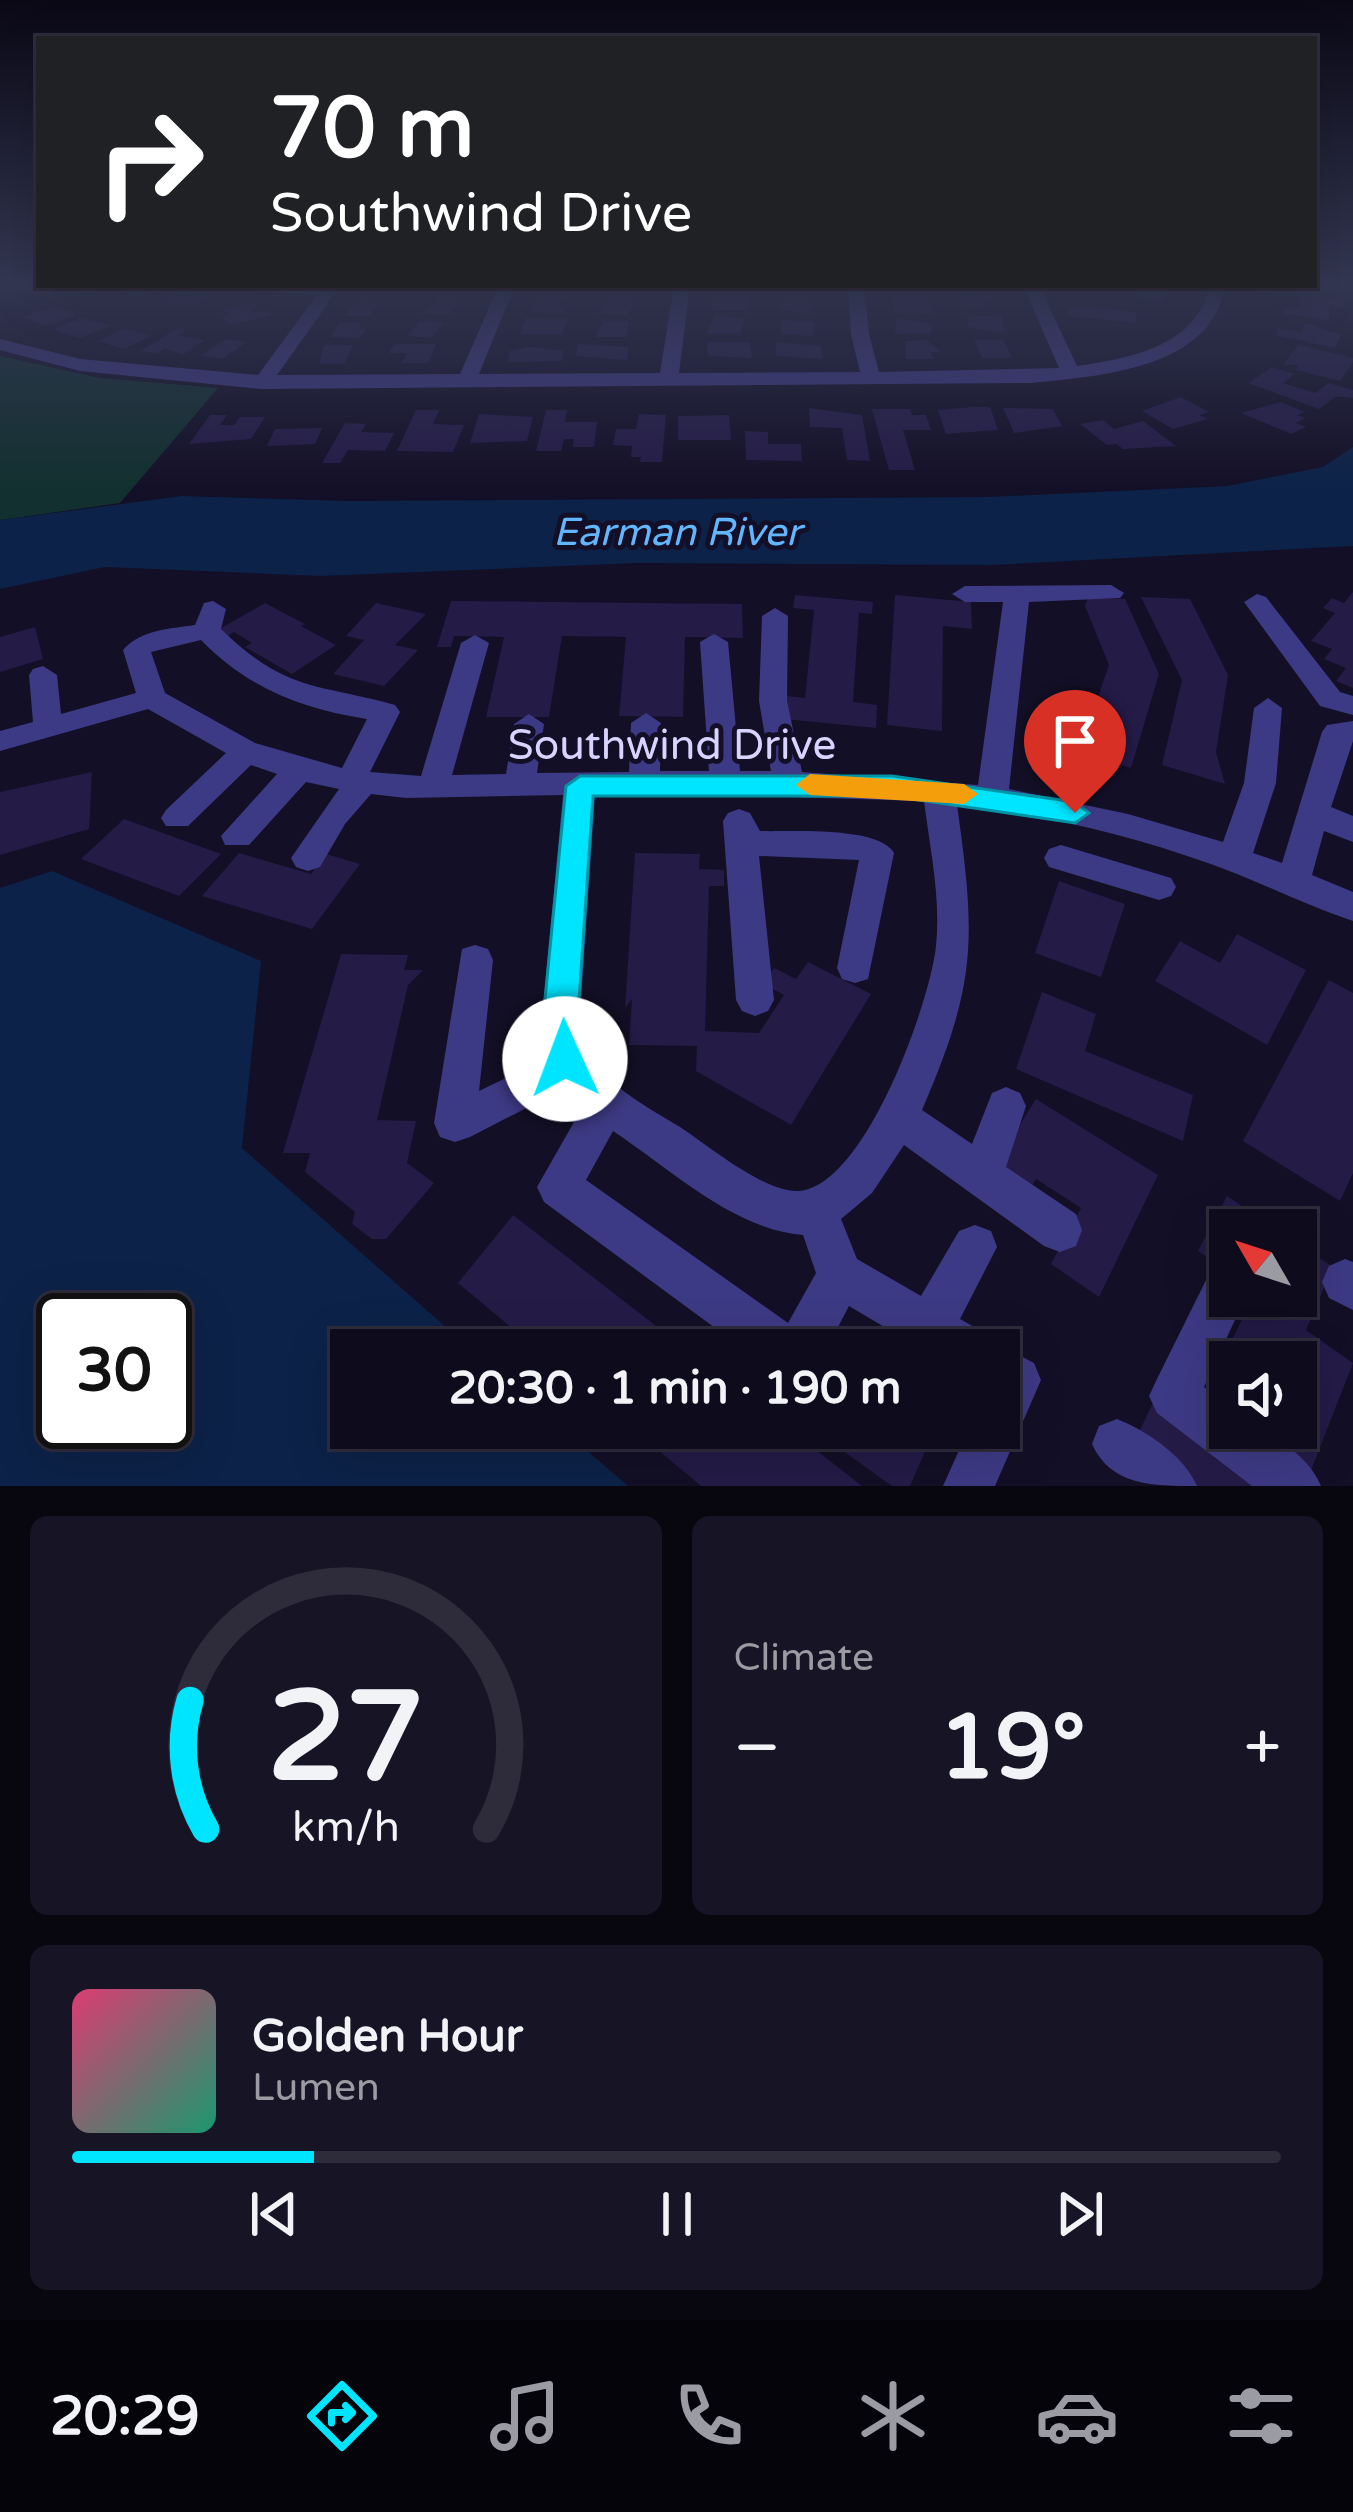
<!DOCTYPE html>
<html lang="en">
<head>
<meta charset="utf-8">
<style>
	body { margin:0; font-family:"Varela Round",sans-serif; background:#171425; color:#f1f3f6; height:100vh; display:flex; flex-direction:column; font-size:45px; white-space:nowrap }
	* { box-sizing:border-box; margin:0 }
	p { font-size:39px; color:#9b9ba3 }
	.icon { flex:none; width:66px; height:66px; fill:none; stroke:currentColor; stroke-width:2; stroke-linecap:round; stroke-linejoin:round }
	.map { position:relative; height:1486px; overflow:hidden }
	.sheet { display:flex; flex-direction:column; gap:30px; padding:30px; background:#08060f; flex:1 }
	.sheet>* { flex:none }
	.hud { position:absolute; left:36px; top:36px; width:1281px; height:252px; border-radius:0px; box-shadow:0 12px 48px #0002,0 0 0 3px #2e2b3b; background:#202124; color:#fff; overflow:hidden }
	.needle { width:78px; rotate:309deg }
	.fabs { position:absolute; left:1209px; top:1209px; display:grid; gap:24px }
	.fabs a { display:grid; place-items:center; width:108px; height:108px; border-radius:0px; background:#0e0b1c; box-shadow:0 12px 48px #0002,0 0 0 3px #2e2b3b; font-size:60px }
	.speed { position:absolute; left:36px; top:1293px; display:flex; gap:24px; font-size:60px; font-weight:700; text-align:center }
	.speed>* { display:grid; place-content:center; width:156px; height:156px; border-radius:50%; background:#0e0b1c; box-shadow:0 12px 48px #0002,0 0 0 3px #2e2b3b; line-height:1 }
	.speed .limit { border:6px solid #111; border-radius:18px; background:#fff; color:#111 }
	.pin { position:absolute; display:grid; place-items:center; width:102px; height:102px; color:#fff; margin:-123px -51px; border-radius:50% 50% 50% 0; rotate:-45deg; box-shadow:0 0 12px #0007 }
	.pin .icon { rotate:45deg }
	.me { position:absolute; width:132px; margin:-66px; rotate:358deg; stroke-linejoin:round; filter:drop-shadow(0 0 9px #0008) }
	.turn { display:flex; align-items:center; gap:42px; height:252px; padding:0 36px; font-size:54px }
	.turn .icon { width:156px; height:156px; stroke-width:2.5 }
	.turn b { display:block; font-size:84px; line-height:102px }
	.big { font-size:90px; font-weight:800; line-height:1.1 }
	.sheet .widget { flex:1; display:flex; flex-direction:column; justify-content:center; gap:18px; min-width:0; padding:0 42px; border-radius:18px; background:#171425 }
	.sheet .dial { align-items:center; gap:0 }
	.dial svg { height:312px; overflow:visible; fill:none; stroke:#2e2b3b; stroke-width:7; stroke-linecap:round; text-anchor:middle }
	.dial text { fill:#f1f3f6; stroke:none }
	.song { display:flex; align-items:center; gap:36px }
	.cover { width:144px; height:144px; border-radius:18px; background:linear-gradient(135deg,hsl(340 70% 55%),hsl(160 70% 35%)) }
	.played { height:12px; border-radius:6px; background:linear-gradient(90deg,#00e5ff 20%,#2e2b3b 20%) }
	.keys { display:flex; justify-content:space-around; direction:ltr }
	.heat { display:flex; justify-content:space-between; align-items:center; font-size:66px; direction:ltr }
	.sheet .tiles { flex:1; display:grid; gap:30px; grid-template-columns:1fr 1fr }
	.widget:last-child { grid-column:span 2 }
	.trip { position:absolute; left:330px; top:1329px; width:690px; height:120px; border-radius:0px; background:#0e0b1c; box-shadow:0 12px 48px #0002,0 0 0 3px #2e2b3b; font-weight:800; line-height:120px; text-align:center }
	.tab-bar { display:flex; height:192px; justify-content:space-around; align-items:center; background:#06040b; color:#9b9ba3 }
	.tab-bar .icon { width:84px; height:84px }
	.tab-bar .current { color:#00e5ff }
	.tab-bar b { font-size:54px; color:#f1f3f6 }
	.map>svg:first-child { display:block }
</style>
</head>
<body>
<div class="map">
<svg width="1353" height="1486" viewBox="0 0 1353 1486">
	<rect width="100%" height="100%" fill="#130f26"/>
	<path fill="#12302f" d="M0,356L100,378L218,388L120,503L0,520Z"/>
	<g fill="#0c2248" fill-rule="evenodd">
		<path d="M1353,447V546L992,565L637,563L321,576L105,567L0,589V520L182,496L348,501L986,497L1227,486L1323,467Z"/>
		<path d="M52,871L261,961L242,1148L472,1350H351V1428H561L628,1486H0V888ZM165,1320V1422H63V1320Z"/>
	</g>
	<g fill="#241b47">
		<path d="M125,285H153L164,289L134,296L114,289Z"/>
		<path d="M1137,286L1169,291L1161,304L1138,300L1141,296L1132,294Z"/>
		<path d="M182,292L209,298L193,306L159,303Z"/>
		<path d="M956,294L996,297V302H986V309L963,307Z"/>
		<path d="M542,295L563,296L559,304L567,305L563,313L529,312Z"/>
		<path d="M1299,295L1345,301V307L1329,305V320L1283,314L1284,307L1299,309Z"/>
		<path d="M611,296L626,297L638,299L627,315L597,313Z"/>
		<path d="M737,296H750L748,310L712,311L715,298Z"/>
		<path d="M892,296L930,298L933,314L893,312Z"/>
		<path d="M439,299L460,300L448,315L422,313Z"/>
		<path d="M779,299L813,301L810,313L784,311L777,308Z"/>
		<path d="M357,300L380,301L369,316H345Z"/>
		<path d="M251,302L258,307L251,309L255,313L266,310L273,315L231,325L221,317L230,315L223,309Z"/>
		<path d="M55,306L77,315L44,326L23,317Z"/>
		<path d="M1068,306L1121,309L1136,313V323L1067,316Z"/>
		<path d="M714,316L745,318L740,333L707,334Z"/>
		<path d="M984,316L1002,317L1005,333L968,327L967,317Z"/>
		<path d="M82,318L109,326L80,338L53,329Z"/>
		<path d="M526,318L568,319L561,335L520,334Z"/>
		<path d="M897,318L932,324L931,333L895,334Z"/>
		<path d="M782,320L814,321L813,336L781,334Z"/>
		<path d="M420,321L443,322L432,338L407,336Z"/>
		<path d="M604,321H628L627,337H595Z"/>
		<path d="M341,322L362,323L357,329H366L360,338L330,337Z"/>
		<path d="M1306,323L1341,335L1335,348L1275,335L1279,328L1300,333Z"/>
		<path d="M124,329L151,336L124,349L97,341Z"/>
		<path d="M176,329L186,330L178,336L205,340L182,355L165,348L157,353L141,351Z"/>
		<path d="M225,339L247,342L222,359L200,356Z"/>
		<path d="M927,340L941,352H931L934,359H906L905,341Z"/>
		<path d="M974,340H1003L1012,358H982Z"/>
		<path d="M707,342H750L752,358L708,356Z"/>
		<path d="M776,342L821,346L822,359L776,356Z"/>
		<path d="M394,344H436L428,363H402L407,353H389Z"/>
		<path d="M578,344L628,347L627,360L576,356Z"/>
		<path d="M324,345H353L344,364H319Z"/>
		<path d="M1299,345L1353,358V362L1340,381L1296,370L1300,365H1283Z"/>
		<path d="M530,347L564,351L562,361L508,362L510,351Z"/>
		<path d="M1272,367L1295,374L1283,383L1315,393L1329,383L1353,390V398L1336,396L1319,409L1248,383Z"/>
		<path d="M1181,397L1209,412L1199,415L1208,419L1173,429L1142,411Z"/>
		<path d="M1281,402L1304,412L1297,415L1305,418L1296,423L1306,427L1291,434L1241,413Z"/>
		<path d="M972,407H990L998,430L946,434L938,410Z"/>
		<path d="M809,408L862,415L870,461L847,460L842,428L810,427Z"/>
		<path d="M1003,408L1053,409L1062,426L1014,433Z"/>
		<path d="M872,409H910L912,415H926L931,430H903L915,470H889Z"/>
		<path d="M416,410H439L433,424L464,425L453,452L397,451Z"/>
		<path d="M546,410H567L565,422H597L594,447H573L574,439H564L561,451H536Z"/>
		<path d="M479,414L533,417L527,441L470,443Z"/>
		<path d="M639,414L666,415L662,462H640L641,457H631L632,446L613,445L616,429H636Z"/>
		<path d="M210,415H227L220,425H234L240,417H265L251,439L189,444Z"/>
		<path d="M729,415L731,440H678V416Z"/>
		<path d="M1103,420L1114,429L1143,421L1176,446L1123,449L1117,444L1107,445L1080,424Z"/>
		<path d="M345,423L366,424L361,432L394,433L385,451L348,450L340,463H322Z"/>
		<path d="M322,428L315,444L267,446L275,429Z"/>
		<path d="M745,431L768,432V444H801L802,461L746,460Z"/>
		<path d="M1353,592V688L1336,681L1346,668L1324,659L1332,649L1311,641L1335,613L1323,608L1332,598L1344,603Z"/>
		<path d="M795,595L873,602L872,614L859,613L853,702L877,705L876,728L784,719L787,696L805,698L814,610L793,608Z"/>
		<path d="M895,595L971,602L972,629L943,626L942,731L887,725Z"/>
		<path d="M1141,597L1190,599L1228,675L1216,752L1225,784L1162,765L1182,680Z"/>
		<path d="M1088,598L1125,599L1159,674L1131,768L1094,756L1086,733L1109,665L1085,606Z"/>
		<path d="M451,601L742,604L743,638L685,637L683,717L619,716L626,637L562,636L549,717H486L504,637L454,636L451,647H437Z"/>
		<path d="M265,603L305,624L301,626L336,645L292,674L245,647L252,643L234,632L226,637L216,631Z"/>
		<path d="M376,603L426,614L395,645L418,650L384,686L333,674L364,640L346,636Z"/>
		<path d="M35,627L43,659L0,672V637Z"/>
		<path d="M92,772L89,829L0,855V792Z"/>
		<path d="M124,819L221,854L179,896L81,859Z"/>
		<path d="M239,853L311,874L326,854L360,864L312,929L202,896Z"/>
		<path d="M635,853L700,854L699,869L724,870V886H709L705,1031L759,1033L784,995L763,984L774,968L796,979L808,962L871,994L791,1125L696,1071L697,1046L629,1045L632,999L625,1008Z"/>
		<path d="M1059,881L1125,904L1101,977L1035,953Z"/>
		<path d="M1237,934L1306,970L1267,1045L1155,981L1180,941L1220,963Z"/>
		<path d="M341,954L408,955L404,970H423L408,985L377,1120L416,1121L407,1163L434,1183L386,1239H372L352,1224L355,1212L305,1172L310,1153H283Z"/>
		<path d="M1329,980L1353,993V1173L1340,1201L1243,1141Z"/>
		<path d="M1042,992L1096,1014L1085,1051L1193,1095L1183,1141L1016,1069Z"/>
		<path d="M1036,1099L1158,1175L1099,1297L1051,1264L1081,1208L1036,1179L1027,1194L992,1170Z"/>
		<path d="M1227,1196L1277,1230H1230V1273L1198,1251Z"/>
		<path d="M513,1215L687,1350H538L458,1283Z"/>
		<path d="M1296,1242L1333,1267L1306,1330L1353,1363L1308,1478L1242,1428H1296V1362H1230V1419L1204,1399L1253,1296H1296Z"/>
		<path d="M890,1324L931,1350H878Z"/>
		<path d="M1155,1399L1271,1486H1197L1136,1438Z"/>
		<path d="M632,1428H788L862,1486H701Z"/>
		<path d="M840,1428H935L910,1486H892L832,1443Z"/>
	</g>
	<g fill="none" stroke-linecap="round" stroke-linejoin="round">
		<g fill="#3d3a85" fill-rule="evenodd">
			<path d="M238,285H341L277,375L460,374L499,285H515L479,374L660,373L674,285H690L679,373L860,372L851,334L848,285H864L869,334L879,372L1059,368L1023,285H1039L1077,366C1131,358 1198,346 1209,285H1225C1213,369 1100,376 1031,383L262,389L80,371L0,350V339L81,359L258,375L317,295L246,290Z"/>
			<path d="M1111,585L1124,593L1120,598L1029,602L1009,789L1128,814L1223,842L1244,783L1254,708L1268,698L1282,708L1276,783L1253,853L1282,863L1322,732L1327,725L1353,721V741L1331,807L1353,816V842L1324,831L1312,875L1353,892V921C1304,905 1257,880 1208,863C1126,834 1042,814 957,805C976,939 977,983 922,1110L972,1144L992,1093L1006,1087L1020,1093L1026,1106L1006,1167L1076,1214L1082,1230L1076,1246L1060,1252L1044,1246L904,1145L872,1193L841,1219L857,1259L921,1296L959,1231L975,1225L991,1231L997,1247L960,1319L985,1333L991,1348L999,1345L1034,1363L1041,1380L995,1486H943L969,1428H999V1350H923L849,1306L826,1350H745L544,1202L537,1187L582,1108L565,1088L470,1137L455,1142L440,1137L434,1123L462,949L475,945L488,949L493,960L479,1091L549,1057L541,1029L563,795L406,798L371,794L345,824L320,867L308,871L296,867L291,858L339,789L306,782L249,845H225L221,836L277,774L251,765L188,826H166L161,818L166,810L226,753L148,709L0,751V731L33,722L29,675L33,669L43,666L57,675L61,714L136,693L123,650C142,629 169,629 195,625L204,603L213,601L226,609L221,629C287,693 315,683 395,705L400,712L370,772L421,776L461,643L475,635L489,643L452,775L506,774L514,724L529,714L544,724L537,773L629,772L631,723L646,713L661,723L660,771H709L700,642L714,634L728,642L740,771H771L759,701L762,616L775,608L788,616L787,701L802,772L978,785L1003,602H965L952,594L965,586ZM201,640C248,688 301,709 367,719L342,768L255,743L165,693L151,652ZM655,793L924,801C930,849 941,898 936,946C930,1003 865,1186 799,1191C765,1193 709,1146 680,1127C638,1101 593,1080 579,1029L595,794ZM613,1131C669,1168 734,1230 803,1235L816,1273L788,1323L586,1180Z"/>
			<path d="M1257,594L1266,597L1340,692L1353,696V715L1320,706L1244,602Z"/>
			<path d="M739,809L750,813L760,831C791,832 879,826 894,853L868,979L855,983L842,979L837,968L859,860L759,856L774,1000L768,1011L755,1016L742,1011L736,1000L723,821L728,813Z"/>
			<path d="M1061,845L1171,878L1176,887L1171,896L1159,900L1049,867L1044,858L1049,849Z"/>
			<path d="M1345,1259L1353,1262V1310L1329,1298L1322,1282L1329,1266Z"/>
			<path d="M1225,1267L1230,1269V1296H1246L1204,1387L1230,1407V1428C1266,1428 1306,1451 1321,1486H1252L1157,1413L1149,1396L1157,1379L1209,1274Z"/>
			<path d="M1117,1419C1147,1431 1184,1456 1197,1486C1152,1486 1111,1486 1092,1444L1099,1426Z"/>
		</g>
	</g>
	<linearGradient id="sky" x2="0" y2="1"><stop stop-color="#0a0815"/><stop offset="0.58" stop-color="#333752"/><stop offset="1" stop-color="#333752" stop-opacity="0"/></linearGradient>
	<rect width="1353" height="490" fill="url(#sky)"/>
	<path fill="#00e5ff" stroke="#0095a6" stroke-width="3" d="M580,776H892L1075,802L1089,813L1075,823L892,796H593L577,1029L582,1059L577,1070L565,1075L552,1070L542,1029L566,786Z"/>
	<path fill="#f59e0b" d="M810,774L964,784L978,794L964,804L810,795L796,785Z"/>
	<g text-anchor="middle" stroke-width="10" stroke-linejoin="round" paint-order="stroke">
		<g font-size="39" font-style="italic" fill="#62b6ff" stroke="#130f26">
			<text x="677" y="545">Earman River</text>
		</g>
		<g font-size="42" fill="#d9d4ff" stroke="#130f26">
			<text x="672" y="759">Southwind Drive</text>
		</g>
	</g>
</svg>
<div class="fabs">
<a><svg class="needle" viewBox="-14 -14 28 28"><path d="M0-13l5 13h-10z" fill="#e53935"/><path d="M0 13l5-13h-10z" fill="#9b9ba3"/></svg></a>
<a><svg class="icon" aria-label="sound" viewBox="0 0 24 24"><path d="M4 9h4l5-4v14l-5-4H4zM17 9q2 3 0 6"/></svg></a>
</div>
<div class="speed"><div class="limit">30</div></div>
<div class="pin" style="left:1075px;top:813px;background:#d93025"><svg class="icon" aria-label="arrive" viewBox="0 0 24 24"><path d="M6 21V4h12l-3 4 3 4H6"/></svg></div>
<svg class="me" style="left:565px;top:1059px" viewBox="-20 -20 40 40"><circle r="19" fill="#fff"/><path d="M0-13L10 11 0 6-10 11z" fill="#00e5ff"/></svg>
<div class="trip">20:30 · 1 min · 190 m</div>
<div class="hud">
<div class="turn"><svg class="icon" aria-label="right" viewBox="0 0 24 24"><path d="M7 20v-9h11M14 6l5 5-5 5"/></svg><div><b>70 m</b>Southwind Drive</div></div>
</div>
</div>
<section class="sheet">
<div class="tiles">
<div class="widget dial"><svg viewBox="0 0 100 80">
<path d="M14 69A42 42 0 1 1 86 69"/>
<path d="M14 69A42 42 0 0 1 10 36" stroke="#00e5ff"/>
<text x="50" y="56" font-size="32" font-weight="700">27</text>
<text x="50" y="72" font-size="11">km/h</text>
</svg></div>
<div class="widget"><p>Climate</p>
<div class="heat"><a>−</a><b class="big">19°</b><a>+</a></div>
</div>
<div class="widget">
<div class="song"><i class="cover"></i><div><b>Golden Hour</b><p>Lumen</p></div></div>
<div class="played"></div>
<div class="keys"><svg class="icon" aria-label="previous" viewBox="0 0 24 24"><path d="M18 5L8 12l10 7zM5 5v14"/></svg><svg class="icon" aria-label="pause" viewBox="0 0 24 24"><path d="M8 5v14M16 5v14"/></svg><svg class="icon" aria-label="next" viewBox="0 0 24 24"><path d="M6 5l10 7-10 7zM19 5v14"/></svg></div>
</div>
</div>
</section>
<nav class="tab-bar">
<b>20:29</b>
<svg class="icon current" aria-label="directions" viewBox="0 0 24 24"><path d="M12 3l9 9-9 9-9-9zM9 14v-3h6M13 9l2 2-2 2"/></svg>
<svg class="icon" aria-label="music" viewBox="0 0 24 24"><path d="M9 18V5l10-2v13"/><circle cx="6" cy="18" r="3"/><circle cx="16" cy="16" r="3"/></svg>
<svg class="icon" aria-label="phone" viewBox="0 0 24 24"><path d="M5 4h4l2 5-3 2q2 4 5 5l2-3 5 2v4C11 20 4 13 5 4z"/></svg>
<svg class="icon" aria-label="climate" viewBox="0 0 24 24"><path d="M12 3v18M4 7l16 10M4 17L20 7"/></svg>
<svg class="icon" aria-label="car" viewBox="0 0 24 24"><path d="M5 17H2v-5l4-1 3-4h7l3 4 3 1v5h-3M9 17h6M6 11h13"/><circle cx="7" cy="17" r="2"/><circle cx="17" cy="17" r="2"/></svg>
<svg class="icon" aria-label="filters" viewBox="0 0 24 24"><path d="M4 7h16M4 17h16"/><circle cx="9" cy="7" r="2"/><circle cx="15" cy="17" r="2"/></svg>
</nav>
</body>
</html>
